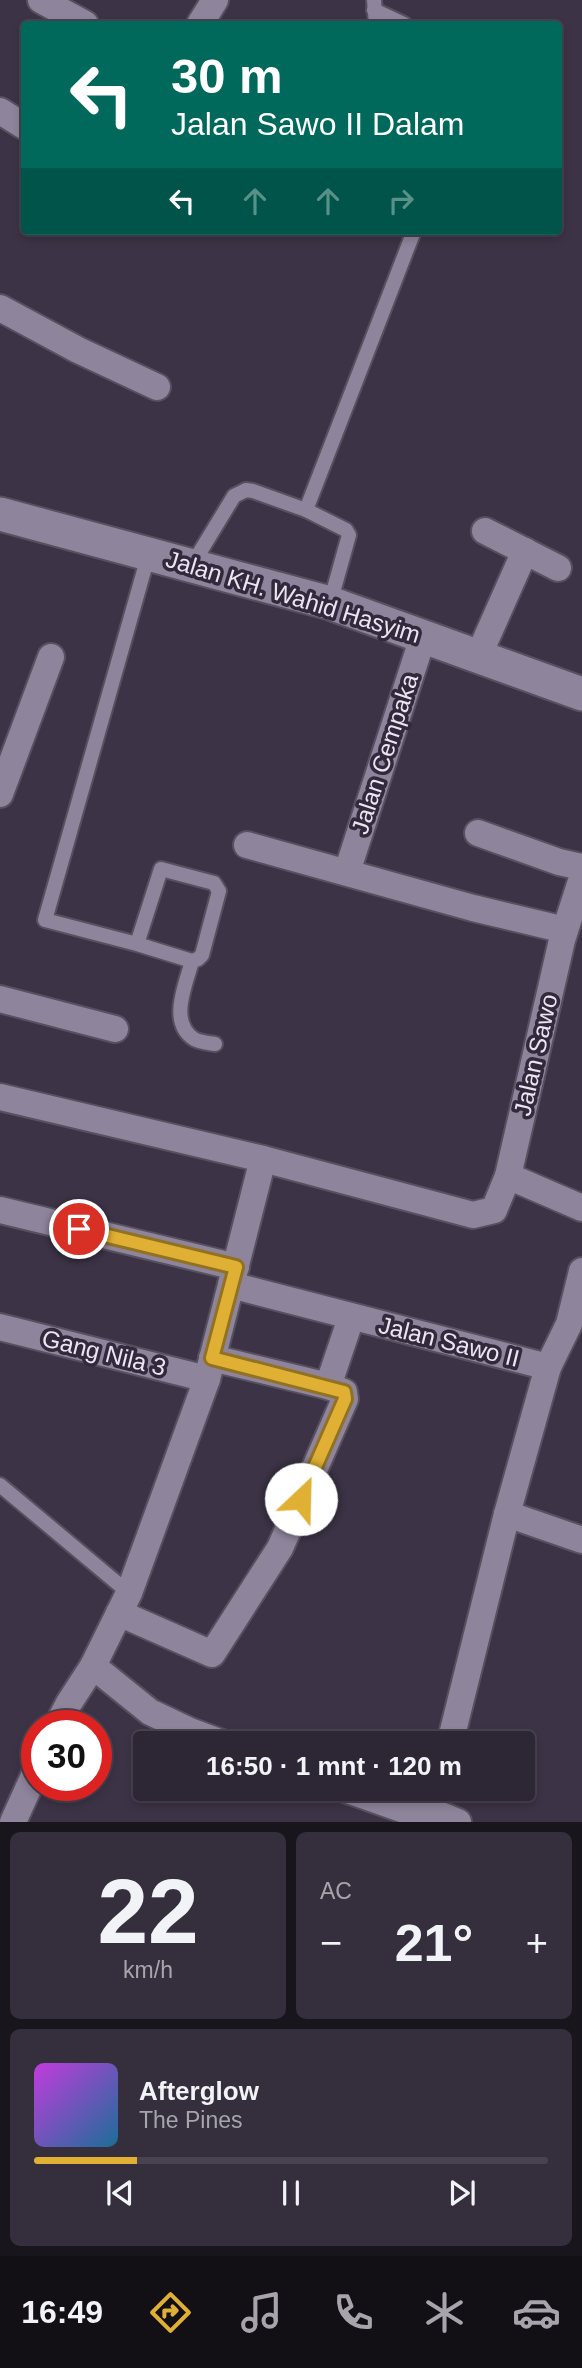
<!DOCTYPE html>
<html lang="id">
<head>
<meta charset="utf-8">
<style>
	body { margin:0; font-family:Arial,sans-serif; background:#352e3c; color:#f1f3f6; height:100vh; display:flex; flex-direction:column; font-size:26px; white-space:nowrap }
	* { box-sizing:border-box; margin:0 }
	p { font-size:23px; color:#a7a5ac }
	.icon { flex:none; width:38px; height:38px; fill:none; stroke:currentColor; stroke-width:2; stroke-linecap:round; stroke-linejoin:round }
	.map { position:relative; height:1822px; overflow:hidden }
	.details { display:flex; flex-direction:column; gap:10px; padding:10px; background:#19151d; flex:1 }
	.details>* { flex:none }
	.hud { position:absolute; left:21px; top:21px; width:541px; height:214px; border-radius:7px; box-shadow:0 4px 10px #0003,0 0 0 2px #48434f; background:#00695c; color:#fff; overflow:hidden }
	.speed { position:absolute; left:21px; top:1710px; display:flex; gap:14px; font-size:35px; font-weight:700; text-align:center }
	.speed>* { display:grid; place-content:center; width:91px; height:91px; border-radius:50%; background:#2d2634; box-shadow:0 4px 10px #0003,0 0 0 2px #48434f; line-height:1 }
	.speed .limit { border:10px solid #d22; background:#fff; color:#111 }
	.pin { position:absolute; display:grid; place-items:center; width:60px; height:60px; color:#fff; margin:-30px; border:4px solid #fff; border-radius:50%; box-shadow:0 2px 7px #0007 }
	.me { position:absolute; width:77px; margin:-38px; rotate:24deg; stroke-linejoin:round; filter:drop-shadow(0 0 5px #0008) }
	.turn { display:flex; align-items:center; gap:24px; height:147px; padding:0 35px; font-size:32px }
	.turn .icon { width:91px; height:91px; stroke-width:2.5 }
	.turn b { display:block; font-size:49px; line-height:60px }
	.lanes { display:flex; align-items:center; height:66px; padding:0 35px; background:#0003; justify-content:center; gap:35px; direction:ltr }
	.lanes .off { opacity:.35 }
	.big { font-size:52px; font-weight:600; line-height:1.1 }
	.details .tile { flex:1; display:flex; flex-direction:column; justify-content:center; gap:10px; min-width:0; padding:0 24px; border-radius:10px; background:#352e3c }
	.details .dial { align-items:center; gap:0 }
	.dial b { font-size:91px; line-height:1 }
	.song { display:flex; align-items:center; gap:21px }
	.cover { width:84px; height:84px; border-radius:10px; background:linear-gradient(135deg,hsl(290 70% 55%),hsl(200 70% 35%)) }
	.played { height:7px; border-radius:4px; background:linear-gradient(90deg,#dfb034 20%,#48434f 20%) }
	.keys { display:flex; justify-content:space-around; direction:ltr }
	.heat { display:flex; justify-content:space-between; align-items:center; font-size:38px; direction:ltr }
	.details .tiles { flex:1; display:grid; gap:10px; grid-template-columns:1fr 1fr }
	.tile:last-child { grid-column:span 2 }
	.trip { position:absolute; left:133px; top:1731px; width:402px; height:70px; border-radius:7px; background:#2d2634; box-shadow:0 4px 10px #0003,0 0 0 2px #48434f; font-weight:600; line-height:70px; text-align:center }
	.menu { display:flex; height:112px; justify-content:space-around; align-items:center; background:#120f15; color:#a7a5ac }
	.menu .icon { width:49px; height:49px }
	.menu .on { color:#dfb034 }
	.menu b { font-size:32px; color:#f1f3f6 }
	.map>svg:first-child { display:block }
</style>
</head>
<body>
<div class="map">
<svg width="582" height="1822" viewBox="0 0 582 1822">
	<rect width="100%" height="100%" fill="#3c3346"/>
	<g fill="none" stroke-linecap="round" stroke-linejoin="round">
		<defs>
			<g id="service">
				<path d="M374,0L376,24"/>
				<path d="M374,10L404,24"/>
				<path d="M306,510L414,231"/>
				<path d="M192,565L234,496L246,490L253,491L306,510L346,530L349,535L330,603"/>
				<path d="M137,944L161,869L214,883L219,891L202,955L198,959L192,961L137,944L45,920L149,553"/>
				<path d="M192,961C186,984 168,1022 194,1039C199,1042 209,1043 215,1044"/>
				<path d="M0,1485L129,1593"/>
			</g>
			<g id="minor">
				<path d="M41,0L85,24"/>
				<path d="M200,24L215,0"/>
				<path d="M0,111L24,126"/>
				<path d="M0,308L78,350L157,387"/>
				<path d="M485,531L558,568"/>
				<path d="M478,657L525,551"/>
				<path d="M0,794L51,657"/>
				<path d="M478,833L559,862L582,867"/>
				<path d="M247,845L473,908L565,930"/>
				<path d="M347,872L423,637"/>
				<path d="M0,999L115,1029"/>
				<path d="M0,1097L263,1159L473,1215L494,1210L508,1176L562,940L582,878"/>
				<path d="M508,1176L582,1208"/>
				<path d="M0,1210L236,1267"/>
				<path d="M231,1285L548,1367"/>
				<path d="M0,1327L207,1379"/>
				<path d="M328,1386L351,1318"/>
				<path d="M507,1514L582,1540"/>
				<path d="M119,1613L212,1654L280,1548L345,1399L344,1392L328,1386L212,1358"/>
				<path d="M93,1666L150,1712L190,1731L222,1743"/>
				<path d="M57,1726L69,1703L93,1666L129,1593L207,1379L263,1159"/>
				<path d="M450,1743L507,1514L548,1367L569,1324L582,1271"/>
				<path d="M342,1788L410,1812L436,1813L458,1822"/>
				<path d="M13,1822L37,1769"/>
			</g>
			<path id="tertiary" d="M0,514L330,603L582,694"/>
		</defs>
		<use href="#service" stroke="#57505f" stroke-width="18"/>
		<use href="#minor" stroke="#57505f" stroke-width="30"/>
		<use href="#tertiary" stroke="#57505f" stroke-width="37"/>
		<use href="#service" stroke="#8e849b" stroke-width="14"/>
		<use href="#minor" stroke="#8e849b" stroke-width="26"/>
		<use href="#tertiary" stroke="#8e849b" stroke-width="33"/>
	</g>
	<g fill="none" stroke-linecap="round" stroke-linejoin="round">
		<defs>
			<path id="route" d="M79,1229L236,1267L212,1358L344,1392L345,1399L301,1499"/>
		</defs>
		<use href="#route" stroke="#917222" stroke-width="18"/>
		<use href="#route" stroke="#dfb034" stroke-width="12"/>
	</g>
	<g text-anchor="middle" stroke-width="7" stroke-linejoin="round" paint-order="stroke">
		<g font-size="24" fill="#eae5f1" stroke="#32293c">
			<text transform="translate(293 597) rotate(17)" y="8">Jalan KH. Wahid Hasyim</text>
			<text transform="translate(385 754) rotate(-72)" y="8">Jalan Cempaka</text>
			<text transform="translate(536 1055) rotate(-77)" y="8">Jalan Sawo</text>
			<text transform="translate(449 1342) rotate(14)" y="8">Jalan Sawo II</text>
			<text transform="translate(104 1353) rotate(14)" y="8">Gang Nila 3</text>
		</g>
	</g>
</svg>
<div class="speed"><div class="limit">30</div></div>
<div class="pin" style="left:79px;top:1229px;background:#d93025"><svg class="icon" aria-label="arrive" viewBox="0 0 24 24"><path d="M6 21V4h12l-3 4 3 4H6"/></svg></div>
<svg class="me" style="left:301px;top:1499px" viewBox="-20 -20 40 40"><circle r="19" fill="#fff"/><path d="M0-13L10 11 0 6-10 11z" fill="#dfb034"/></svg>
<div class="trip">16:50 · 1 mnt · 120 m</div>
<div class="hud">
<div class="turn"><svg class="icon" aria-label="left" viewBox="0 0 24 24"><path d="M17 20v-9H6M10 6l-5 5 5 5"/></svg><div><b>30 m</b>Jalan Sawo II Dalam</div></div>
<div class="lanes"><svg class="icon" aria-label="left" viewBox="0 0 24 24"><path d="M17 20v-9H6M10 6l-5 5 5 5"/></svg><svg class="icon off" aria-label="ahead" viewBox="0 0 24 24"><path d="M12 20V5M6 11l6-6 6 6"/></svg><svg class="icon off" aria-label="ahead" viewBox="0 0 24 24"><path d="M12 20V5M6 11l6-6 6 6"/></svg><svg class="icon off" aria-label="right" viewBox="0 0 24 24"><path d="M7 20v-9h11M14 6l5 5-5 5"/></svg></div>
</div>
</div>
<section class="details">
<div class="tiles">
<div class="tile dial"><b>22</b><p>km/h</p></div>
<div class="tile"><p>AC</p>
<div class="heat"><a>−</a><b class="big">21°</b><a>+</a></div>
</div>
<div class="tile">
<div class="song"><i class="cover"></i><div><b>Afterglow</b><p>The Pines</p></div></div>
<div class="played"></div>
<div class="keys"><svg class="icon" aria-label="previous" viewBox="0 0 24 24"><path d="M18 5L8 12l10 7zM5 5v14"/></svg><svg class="icon" aria-label="pause" viewBox="0 0 24 24"><path d="M8 5v14M16 5v14"/></svg><svg class="icon" aria-label="next" viewBox="0 0 24 24"><path d="M6 5l10 7-10 7zM19 5v14"/></svg></div>
</div>
</div>
</section>
<nav class="menu">
<b>16:49</b>
<svg class="icon on" aria-label="directions" viewBox="0 0 24 24"><path d="M12 3l9 9-9 9-9-9zM9 14v-3h6M13 9l2 2-2 2"/></svg>
<svg class="icon" aria-label="music" viewBox="0 0 24 24"><path d="M9 18V5l10-2v13"/><circle cx="6" cy="18" r="3"/><circle cx="16" cy="16" r="3"/></svg>
<svg class="icon" aria-label="phone" viewBox="0 0 24 24"><path d="M5 4h4l2 5-3 2q2 4 5 5l2-3 5 2v4C11 20 4 13 5 4z"/></svg>
<svg class="icon" aria-label="climate" viewBox="0 0 24 24"><path d="M12 3v18M4 7l16 10M4 17L20 7"/></svg>
<svg class="icon" aria-label="car" viewBox="0 0 24 24"><path d="M5 17H2v-5l4-1 3-4h7l3 4 3 1v5h-3M9 17h6M6 11h13"/><circle cx="7" cy="17" r="2"/><circle cx="17" cy="17" r="2"/></svg>
</nav>
</body>
</html>
